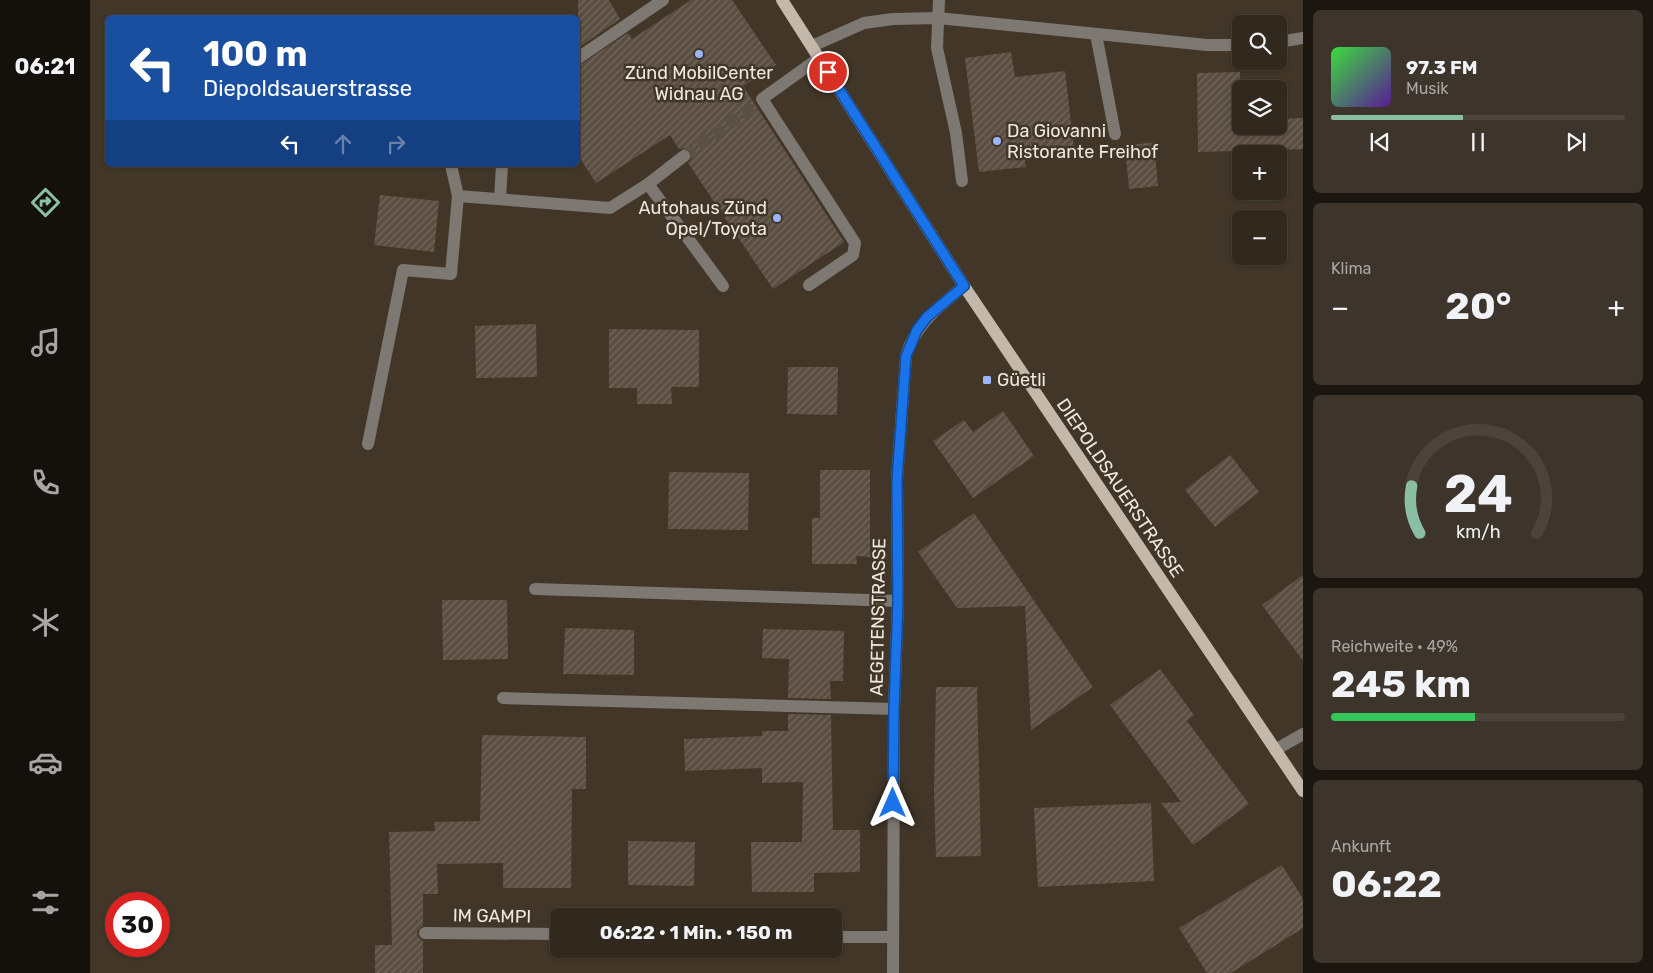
<!DOCTYPE html>
<html lang="de">
<head>
<meta charset="utf-8">
<style>
	body { margin:0; font-family:Rubik,sans-serif; background:#3d342b; color:#f1f3f6; height:100vh; display:flex; flex-direction:column; font-size:19px; white-space:nowrap }
	* { box-sizing:border-box; margin:0 }
	p { font-size:16px; color:#a8a6a4 }
	.icon { flex:none; width:28px; height:28px; fill:none; stroke:currentColor; stroke-width:2; stroke-linecap:round; stroke-linejoin:round }
	.map { position:relative; flex:1; overflow:hidden }
	.details { display:flex; flex-direction:column; gap:10px; padding:10px; background:#1b1610; width:350px }
	.details>* { flex:none }
	.hud { position:absolute; left:15px; top:15px; width:475px; height:152px; border-radius:8px; box-shadow:0 1px 4px #0004,0 0 0 1px #4c443c; background:#1a4fa0; color:#fff; overflow:hidden }
	.controls { position:absolute; left:1142px; top:15px; display:grid; gap:10px }
	.controls a { display:grid; place-items:center; width:55px; height:55px; border-radius:8px; background:#31281e; box-shadow:0 1px 4px #0004,0 0 0 1px #4c443c; font-size:25px }
	.speed { position:absolute; left:15px; top:892px; display:flex; gap:10px; font-size:25px; font-weight:700; text-align:center }
	.speed>* { display:grid; place-content:center; width:65px; height:65px; border-radius:50%; background:#31281e; box-shadow:0 1px 4px #0004,0 0 0 1px #4c443c; line-height:1 }
	.speed .limit { border:8px solid #d22; background:#fff; color:#111 }
	.pin { position:absolute; display:grid; place-items:center; width:42px; height:42px; color:#fff; margin:-21px; border:2px solid #fff; border-radius:50%; box-shadow:0 1px 5px #0007 }
	.me { position:absolute; width:55px; margin:-28px; rotate:0deg; stroke-linejoin:round; filter:drop-shadow(0 0 4px #0008) }
	.turn { display:flex; align-items:center; gap:18px; height:105px; padding:0 15px; font-size:22px }
	.turn .icon { width:65px; height:65px; stroke-width:2.5 }
	.turn b { display:block; font-size:35px; line-height:42px }
	.lanes { display:flex; align-items:center; height:48px; padding:0 15px; background:#0003; justify-content:center; gap:25px; direction:ltr }
	.lanes .off { opacity:.35 }
	.big { font-size:38px; font-weight:700; line-height:1.1 }
	.details .card { flex:1; display:flex; flex-direction:column; justify-content:center; gap:8px; min-width:0; padding:0 18px; border-radius:8px; background:#3d342b }
	.details .dial { align-items:center; gap:0 }
	.dial svg { height:130px; overflow:visible; fill:none; stroke:#4c443c; stroke-width:7; stroke-linecap:round; text-anchor:middle }
	.dial text { fill:#f1f3f6; stroke:none }
	.song { display:flex; align-items:center; gap:15px }
	.cover { width:60px; height:60px; border-radius:8px; background:linear-gradient(135deg,hsl(120 70% 55%),hsl(270 70% 35%)) }
	.played { height:5px; border-radius:2px; background:linear-gradient(90deg,#8abfa5 45%,#4c443c 45%) }
	.keys { display:flex; justify-content:space-around; direction:ltr }
	.heat { display:flex; justify-content:space-between; align-items:center; font-size:28px; direction:ltr }
	.charge { height:8px; border-radius:4px; background:linear-gradient(90deg,#34c759 49%,#4c443c 0) }
	.trip { position:absolute; left:460px; top:908px; width:292px; height:50px; border-radius:8px; background:#31281e; box-shadow:0 1px 4px #0004,0 0 0 1px #4c443c; font-weight:700; line-height:50px; text-align:center }
	main { display:flex; flex:1; min-height:0 }
	.menu { display:flex; flex-direction:column; width:90px; justify-content:space-around; align-items:center; background:#14100c; color:#a8a6a4 }
	.menu .icon { width:35px; height:35px }
	.menu .selected { color:#8abfa5 }
	.menu b { font-size:22px; color:#f1f3f6 }
	.map>svg:first-child { display:block }
</style>
</head>
<body>
<main>
<nav class="menu">
<b>06:21</b>
<svg class="icon selected" aria-label="directions" viewBox="0 0 24 24"><path d="M12 3l9 9-9 9-9-9zM9 14v-3h6M13 9l2 2-2 2"/></svg>
<svg class="icon" aria-label="music" viewBox="0 0 24 24"><path d="M9 18V5l10-2v13"/><circle cx="6" cy="18" r="3"/><circle cx="16" cy="16" r="3"/></svg>
<svg class="icon" aria-label="phone" viewBox="0 0 24 24"><path d="M5 4h4l2 5-3 2q2 4 5 5l2-3 5 2v4C11 20 4 13 5 4z"/></svg>
<svg class="icon" aria-label="climate" viewBox="0 0 24 24"><path d="M12 3v18M4 7l16 10M4 17L20 7"/></svg>
<svg class="icon" aria-label="car" viewBox="0 0 24 24"><path d="M5 17H2v-5l4-1 3-4h7l3 4 3 1v5h-3M9 17h6M6 11h13"/><circle cx="7" cy="17" r="2"/><circle cx="17" cy="17" r="2"/></svg>
<svg class="icon" aria-label="filters" viewBox="0 0 24 24"><path d="M4 7h16M4 17h16"/><circle cx="9" cy="7" r="2"/><circle cx="15" cy="17" r="2"/></svg>
</nav>
<div class="map">
<svg width="1213" height="973" viewBox="0 0 1213 973">
	<defs>
		<pattern id="building-hatch" width="6" height="6" patternUnits="userSpaceOnUse" patternTransform="scale(1.25)"><rect width="6" height="6" fill="#5a4e41"/><path d="M-1 1l2-2M0 6l6-6M5 7l2-2" fill="none" stroke="#72685c"/></pattern>
	</defs>
	<rect width="100%" height="100%" fill="#413628"/>
	<g fill="url(#building-hatch)">
		<path d="M488,0H519L530,19L488,48Z"/>
		<path d="M601,0H642L686,65L653,86L754,242L683,289L598,163L602,159L601,151L597,148L589,149L580,135L506,183L488,155V66L538,33L542,39Z"/>
		<path d="M921,52L925,77L975,71L984,149L934,155L936,167L889,172L875,58Z"/>
		<path d="M1150,72L1151,126H1189V119L1213,118V149L1108,152L1107,73Z"/>
		<path d="M1064,142L1068,186L1039,189L1035,146Z"/>
		<path d="M290,195L349,201L344,252L284,245Z"/>
		<path d="M446,324L447,377L386,378L385,326Z"/>
		<path d="M519,329L609,330V387H581L582,404H547V388H519Z"/>
		<path d="M698,367H748L747,415L697,414Z"/>
		<path d="M913,411L944,456L883,498L843,441L874,420L883,432Z"/>
		<path d="M1140,455L1169,492L1125,527L1095,490Z"/>
		<path d="M730,470H780V557L766,556L767,564H722V518H730Z"/>
		<path d="M579,472L659,473L658,530L578,529Z"/>
		<path d="M884,513L1003,687L941,730L935,606L867,608L828,552Z"/>
		<path d="M1213,575V661L1172,605Z"/>
		<path d="M352,600H417L418,659L353,660Z"/>
		<path d="M475,628L544,630V675L473,674Z"/>
		<path d="M673,629L754,631L753,681H740L741,699L698,698L699,659L672,658Z"/>
		<path d="M1070,669L1104,715L1097,721L1159,804L1103,845L1071,803L1091,802L1020,705Z"/>
		<path d="M846,687H887L891,856L846,857L844,792Z"/>
		<path d="M698,714L741,715L743,830H770V872L724,873V892H662L661,842H712L713,782L672,783V768L595,771L594,739L672,736V731H698Z"/>
		<path d="M392,735L496,737V789H482L481,888H413V863L347,864L348,894H333V925L327,932L328,937L333,941V973H285V945H302L299,832L345,831L344,822L390,821Z"/>
		<path d="M1061,803L1064,881L948,887L944,808Z"/>
		<path d="M538,841L605,842L604,886L538,885Z"/>
		<path d="M1192,865L1213,899V928L1141,973H1117L1089,928Z"/>
	</g>
	<g fill="none" stroke-linecap="round" stroke-linejoin="round">
		<path stroke="#5b5143" stroke-width="12" stroke-dasharray="12 6" stroke-linecap="butt" d="M594,156L666,105"/>
		<g stroke="#7e7872" stroke-width="12">
			<path d="M849,0L847,48L866,133L872,181"/>
			<path d="M1006,34L1025,134"/>
			<path d="M1189,42L1213,38"/>
			<path d="M722,46L774,23L803,19L848,18L1117,45H1151"/>
			<path d="M488,58L573,0"/>
			<path d="M361,165L368,196L520,208L558,184L633,286"/>
			<path d="M558,184L594,156"/>
			<path d="M410,199L412,165"/>
			<path d="M719,285L763,255L765,243L672,99L729,58"/>
			<path d="M278,444L313,270L361,274L368,196"/>
			<path d="M445,589L808,601"/>
			<path d="M413,698L804,709"/>
			<path d="M1185,750L1213,734"/>
			<path d="M335,933L469,934"/>
			<path d="M744,937H802"/>
			<path d="M803,973L804,709L808,601L807,479L816,356C826,323 849,307 874,286"/>
		</g>
		<path stroke="#c4b8ab" stroke-width="12" d="M692,0L874,286L1213,791"/>
	</g>
	<g fill="none" stroke-linecap="round" stroke-linejoin="round">
		<defs>
			<path id="route" d="M738,72L874,286L837,317L827,330L816,356L807,480L808,601L804,709L803,803"/>
		</defs>
		<use href="#route" stroke="#114b97" stroke-width="12"/>
		<use href="#route" stroke="#1a73e8" stroke-width="9"/>
	</g>
	<g fill="#99b5fd" stroke="#413628" stroke-width="2">
		<circle cx="609" cy="54" r="5"/>
		<circle cx="907" cy="141" r="5"/>
		<circle cx="687" cy="218" r="5"/>
		<rect x="892" y="375" width="10" height="10" rx="2.5"/>
	</g>
	<g text-anchor="middle" stroke-width="5" stroke-linejoin="round" paint-order="stroke">
		<g font-size="18" fill="#efe8df" stroke="#413628" text-anchor="start">
			<text x="609" y="79" text-anchor="middle">Zünd MobilCenter<tspan x="609" dy="21">Widnau AG</tspan></text>
			<text x="917" y="137">Da Giovanni<tspan x="917" dy="21">Ristorante Freihof</tspan></text>
			<text x="677" y="214" text-anchor="end">Autohaus Zünd<tspan x="677" dy="21">Opel/Toyota</tspan></text>
			<text x="907" y="386">Güetli</text>
		</g>
		<g font-size="18" fill="#efe8df" stroke="#413628">
			<text transform="translate(1030 488) rotate(56)" y="6">DIEPOLDSAUERSTRASSE</text>
			<text transform="translate(788 617) rotate(-89)" y="6">AEGETENSTRASSE</text>
			<text transform="translate(402 916) rotate(1)" y="6">IM GAMPI</text>
		</g>
	</g>
</svg>
<div class="controls">
<a><svg class="icon" aria-label="search" viewBox="0 0 24 24"><circle cx="10" cy="10" r="6"/><path d="M15 15l6 6"/></svg></a>
<a><svg class="icon" aria-label="layers" viewBox="0 0 24 24"><path d="M12 4l9 5-9 5-9-5zM3 14l9 5 9-5"/></svg></a>
<a>+</a>
<a>−</a>
</div>
<div class="speed"><div class="limit">30</div></div>
<div class="pin" style="left:738px;top:72px;background:#d93025"><svg class="icon" aria-label="arrive" viewBox="0 0 24 24"><path d="M6 21V4h12l-3 4 3 4H6"/></svg></div>
<svg class="me" style="left:803px;top:803px" viewBox="-20 -20 40 40"><path d="M0-17L14 15 0 8-14 15z" fill="#1a73e8" stroke="#fff" stroke-width="4"/></svg>
<div class="trip">06:22 · 1 Min. · 150 m</div>
<div class="hud">
<div class="turn"><svg class="icon" aria-label="left" viewBox="0 0 24 24"><path d="M17 20v-9H6M10 6l-5 5 5 5"/></svg><div><b>100 m</b>Diepoldsauerstrasse</div></div>
<div class="lanes"><svg class="icon" aria-label="left" viewBox="0 0 24 24"><path d="M17 20v-9H6M10 6l-5 5 5 5"/></svg><svg class="icon off" aria-label="ahead" viewBox="0 0 24 24"><path d="M12 20V5M6 11l6-6 6 6"/></svg><svg class="icon off" aria-label="right" viewBox="0 0 24 24"><path d="M7 20v-9h11M14 6l5 5-5 5"/></svg></div>
</div>
</div>
<section class="details">
<div class="card">
<div class="song"><i class="cover"></i><div><b>97.3 FM</b><p>Musik</p></div></div>
<div class="played"></div>
<div class="keys"><svg class="icon" aria-label="previous" viewBox="0 0 24 24"><path d="M18 5L8 12l10 7zM5 5v14"/></svg><svg class="icon" aria-label="pause" viewBox="0 0 24 24"><path d="M8 5v14M16 5v14"/></svg><svg class="icon" aria-label="next" viewBox="0 0 24 24"><path d="M6 5l10 7-10 7zM19 5v14"/></svg></div>
</div>
<div class="card"><p>Klima</p>
<div class="heat"><a>−</a><b class="big">20°</b><a>+</a></div>
</div>
<div class="card dial"><svg viewBox="0 0 100 80">
<path d="M14 69A42 42 0 1 1 86 69"/>
<path d="M14 69A42 42 0 0 1 9 40" stroke="#8abfa5"/>
<text x="50" y="56" font-size="32" font-weight="700">24</text>
<text x="50" y="72" font-size="11">km/h</text>
</svg></div>
<div class="card"><p>Reichweite · 49%</p><b class="big">245 km</b><div class="charge"></div></div>
<div class="card"><p>Ankunft</p><b class="big">06:22</b></div>
</section>
</main>
</body>
</html>
